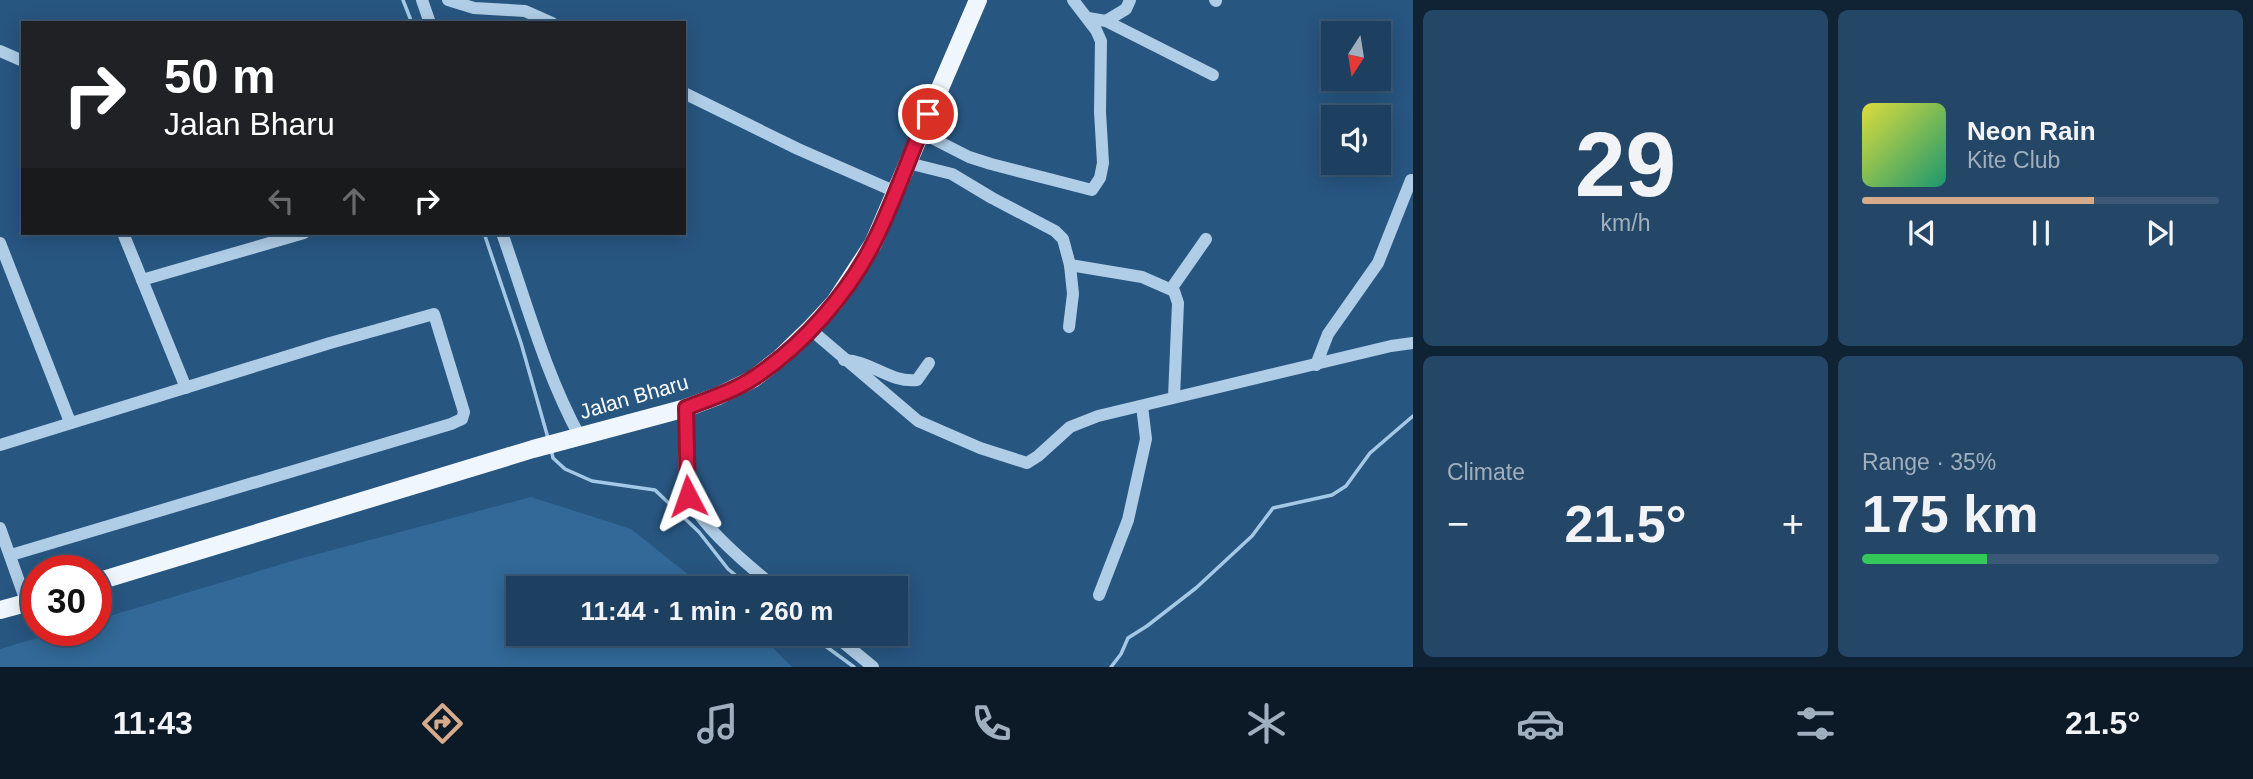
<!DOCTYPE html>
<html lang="en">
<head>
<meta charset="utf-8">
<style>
	body { margin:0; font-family:Arial,sans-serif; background:#254767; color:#f1f3f6; height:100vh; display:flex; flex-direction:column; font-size:26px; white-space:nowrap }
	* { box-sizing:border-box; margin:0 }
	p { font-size:23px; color:#a0afbd }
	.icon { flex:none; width:38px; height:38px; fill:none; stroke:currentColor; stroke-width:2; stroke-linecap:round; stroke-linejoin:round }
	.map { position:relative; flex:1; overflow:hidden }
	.details { display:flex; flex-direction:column; gap:10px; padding:10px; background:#102335; width:840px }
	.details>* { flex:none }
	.banner { position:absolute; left:21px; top:21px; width:665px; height:214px; border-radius:0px; box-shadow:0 4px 18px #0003,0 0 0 2px #3b5976; background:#202124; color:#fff; overflow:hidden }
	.needle { width:46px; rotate:192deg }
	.buttons { position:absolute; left:1321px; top:21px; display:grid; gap:14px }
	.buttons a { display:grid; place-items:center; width:70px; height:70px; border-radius:0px; background:#1d4061; box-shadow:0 4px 18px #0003,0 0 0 2px #3b5976; font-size:35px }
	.speed { position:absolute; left:21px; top:555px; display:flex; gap:14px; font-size:35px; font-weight:700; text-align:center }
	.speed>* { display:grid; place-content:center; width:91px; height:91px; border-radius:50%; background:#1d4061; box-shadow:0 4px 18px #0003,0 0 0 2px #3b5976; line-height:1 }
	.speed .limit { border:10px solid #d22; background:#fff; color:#111 }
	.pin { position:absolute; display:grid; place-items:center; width:60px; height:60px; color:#fff; margin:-30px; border:4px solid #fff; border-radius:50%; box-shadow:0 2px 7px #0007 }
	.me { position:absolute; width:77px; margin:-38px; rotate:356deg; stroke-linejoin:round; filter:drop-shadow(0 0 5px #0008) }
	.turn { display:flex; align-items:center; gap:24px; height:147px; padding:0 28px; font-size:32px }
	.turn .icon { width:91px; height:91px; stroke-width:2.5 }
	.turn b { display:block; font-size:49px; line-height:60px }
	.lanes { display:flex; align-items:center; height:66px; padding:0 28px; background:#0003; justify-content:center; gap:35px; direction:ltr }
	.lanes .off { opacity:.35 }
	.big { font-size:52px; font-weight:600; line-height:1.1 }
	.details .tile { flex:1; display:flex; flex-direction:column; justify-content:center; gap:10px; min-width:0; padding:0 24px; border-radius:10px; background:#254767 }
	.details .dial { align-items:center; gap:0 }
	.dial b { font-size:91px; line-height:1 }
	.song { display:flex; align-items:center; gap:21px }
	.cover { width:84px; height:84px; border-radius:10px; background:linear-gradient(135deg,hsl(60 70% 55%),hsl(160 70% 35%)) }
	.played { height:7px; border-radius:4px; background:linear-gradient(90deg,#d6ab8b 65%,#3b5976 65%) }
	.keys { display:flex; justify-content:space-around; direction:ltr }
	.heat { display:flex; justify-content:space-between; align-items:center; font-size:38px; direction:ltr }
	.charge { height:10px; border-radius:5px; background:linear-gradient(90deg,#34c759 35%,#3b5976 0) }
	.details .tiles { flex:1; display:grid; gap:10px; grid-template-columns:repeat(2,1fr) }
	.trip { position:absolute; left:506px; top:576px; width:402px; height:70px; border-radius:0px; background:#1d4061; box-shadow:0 4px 18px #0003,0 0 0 2px #3b5976; font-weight:600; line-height:70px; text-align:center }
	.tabs { display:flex; height:112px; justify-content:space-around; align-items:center; background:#0c1a27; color:#a0afbd }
	.tabs .icon { width:49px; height:49px }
	.tabs .on { color:#d6ab8b }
	.tabs b { font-size:32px; color:#f1f3f6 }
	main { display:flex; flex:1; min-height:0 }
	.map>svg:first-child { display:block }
</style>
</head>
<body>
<main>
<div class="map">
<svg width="1413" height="667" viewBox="0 0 1413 667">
	<rect width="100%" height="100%" fill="#275681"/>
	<path fill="#326998" d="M531,497L631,529L705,588H518V634H759L792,667H0V649L64,630H96V620L299,559Z"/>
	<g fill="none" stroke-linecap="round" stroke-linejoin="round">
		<g stroke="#a4c9e6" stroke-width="3.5">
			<path d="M403,0L412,23"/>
			<path d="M484,233L521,343L548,438"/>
			<path d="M551,449L553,458L565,469L592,481L655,490L699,532L728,569L751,588"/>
			<path d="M809,634L854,667"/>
			<path d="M1111,667L1121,654L1128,638L1147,626L1196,588L1252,536L1273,508L1332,495L1346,486L1370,453L1413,416"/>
		</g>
		<g stroke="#afcde6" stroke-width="12">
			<path d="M422,0L430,23"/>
			<path d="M448,0L474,8L525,11L552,23"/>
			<path d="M1215,0L1216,1"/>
			<path d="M1088,18L1106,21L1213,75"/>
			<path d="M1106,21L1126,9L1130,0"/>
			<path d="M0,51L23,61"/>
			<path d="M684,93L798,149L896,192"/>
			<path d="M920,132L969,157L991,164L1092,190L1100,178L1103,163L1100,112L1101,41L1096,30L1073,0"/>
			<path d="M908,163L952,174L992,198L1055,231L1063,239L1070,265L1142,277L1174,291L1178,303L1174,397"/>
			<path d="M123,233L186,388"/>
			<path d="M502,233C526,301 545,373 580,437"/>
			<path d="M0,243L70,422"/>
			<path d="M142,280L304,233"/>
			<path d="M1171,289L1206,239"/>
			<path d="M1069,327L1073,294L1070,265"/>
			<path d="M810,329L918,421L980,448L1027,463L1038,456L1070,427L1098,416L1391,346L1413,343"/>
			<path d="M844,360C871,361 890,383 917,380L929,363"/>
			<path d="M1316,365L1328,334L1378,263L1411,180"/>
			<path d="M686,408C686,431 681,473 688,494C697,524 751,568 776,588"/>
			<path d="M0,445L330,343L434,314L464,412L462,419L451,424L11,555"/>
			<path d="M0,528L27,604"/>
			<path d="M1099,595L1128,520L1146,439L1142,406"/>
			<path d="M833,634L873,667"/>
		</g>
		<g stroke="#f0f6fd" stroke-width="18">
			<path d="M96,582L533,449L686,408L718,396L753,379L780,358L810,329L835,302L873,244L978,0"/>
			<path d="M0,610L37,600"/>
		</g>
	</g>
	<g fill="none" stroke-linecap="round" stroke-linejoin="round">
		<defs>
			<path id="route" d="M688,496L686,408C709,399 734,391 755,377C803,345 848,294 874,242C895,200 909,156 928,114"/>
		</defs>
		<use href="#route" stroke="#92132f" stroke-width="18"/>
		<use href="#route" stroke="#e11d48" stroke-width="12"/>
	</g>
	<g text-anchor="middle" stroke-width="7" stroke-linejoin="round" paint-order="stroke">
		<g font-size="21" fill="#fff" stroke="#275681">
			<text transform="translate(634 397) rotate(-16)" y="7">Jalan Bharu</text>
		</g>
	</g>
</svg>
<div class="buttons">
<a><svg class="needle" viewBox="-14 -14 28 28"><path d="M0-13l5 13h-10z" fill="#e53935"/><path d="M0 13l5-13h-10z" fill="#a0afbd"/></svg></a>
<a><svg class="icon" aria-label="sound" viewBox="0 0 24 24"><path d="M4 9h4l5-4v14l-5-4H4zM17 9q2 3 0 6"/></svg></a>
</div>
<div class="speed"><div class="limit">30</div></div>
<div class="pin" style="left:928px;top:114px;background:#d93025"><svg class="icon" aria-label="arrive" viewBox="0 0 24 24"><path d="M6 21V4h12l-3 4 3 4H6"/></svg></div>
<svg class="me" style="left:688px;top:496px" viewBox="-20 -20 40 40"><path d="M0-17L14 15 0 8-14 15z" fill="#e11d48" stroke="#fff" stroke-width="4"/></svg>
<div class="trip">11:44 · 1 min · 260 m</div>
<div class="banner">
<div class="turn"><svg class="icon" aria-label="right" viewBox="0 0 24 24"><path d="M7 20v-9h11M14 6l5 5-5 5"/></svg><div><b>50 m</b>Jalan Bharu</div></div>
<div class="lanes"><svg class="icon off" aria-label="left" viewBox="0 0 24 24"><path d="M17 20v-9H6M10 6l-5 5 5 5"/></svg><svg class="icon off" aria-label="ahead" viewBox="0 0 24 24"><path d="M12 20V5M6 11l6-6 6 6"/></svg><svg class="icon" aria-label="right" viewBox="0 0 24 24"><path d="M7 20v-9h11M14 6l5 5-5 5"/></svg></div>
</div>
</div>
<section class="details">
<div class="tiles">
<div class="tile dial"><b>29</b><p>km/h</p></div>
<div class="tile">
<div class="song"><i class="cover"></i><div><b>Neon Rain</b><p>Kite Club</p></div></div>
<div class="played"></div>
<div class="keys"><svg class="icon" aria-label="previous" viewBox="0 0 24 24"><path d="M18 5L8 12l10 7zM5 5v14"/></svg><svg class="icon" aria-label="pause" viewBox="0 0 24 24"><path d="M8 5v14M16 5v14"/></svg><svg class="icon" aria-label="next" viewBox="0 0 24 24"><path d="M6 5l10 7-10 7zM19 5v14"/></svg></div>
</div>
<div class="tile"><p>Climate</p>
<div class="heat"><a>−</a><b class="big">21.5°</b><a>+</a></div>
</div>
<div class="tile"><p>Range · 35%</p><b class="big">175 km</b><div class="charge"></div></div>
</div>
</section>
</main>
<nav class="tabs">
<b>11:43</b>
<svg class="icon on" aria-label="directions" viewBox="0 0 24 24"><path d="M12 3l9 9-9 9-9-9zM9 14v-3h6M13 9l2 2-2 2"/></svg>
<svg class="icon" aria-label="music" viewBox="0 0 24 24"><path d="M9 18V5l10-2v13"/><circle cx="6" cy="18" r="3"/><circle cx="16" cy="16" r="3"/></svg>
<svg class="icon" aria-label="phone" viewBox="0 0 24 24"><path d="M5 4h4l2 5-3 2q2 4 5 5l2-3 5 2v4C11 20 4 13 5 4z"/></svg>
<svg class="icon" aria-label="climate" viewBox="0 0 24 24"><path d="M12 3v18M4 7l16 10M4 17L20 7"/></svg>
<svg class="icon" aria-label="car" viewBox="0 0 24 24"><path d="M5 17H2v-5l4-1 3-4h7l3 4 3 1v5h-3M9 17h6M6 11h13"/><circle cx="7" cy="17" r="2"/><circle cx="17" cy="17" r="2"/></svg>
<svg class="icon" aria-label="filters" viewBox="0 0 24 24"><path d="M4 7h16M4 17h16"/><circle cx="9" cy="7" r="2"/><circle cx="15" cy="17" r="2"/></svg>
<b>21.5°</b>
</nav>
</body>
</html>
